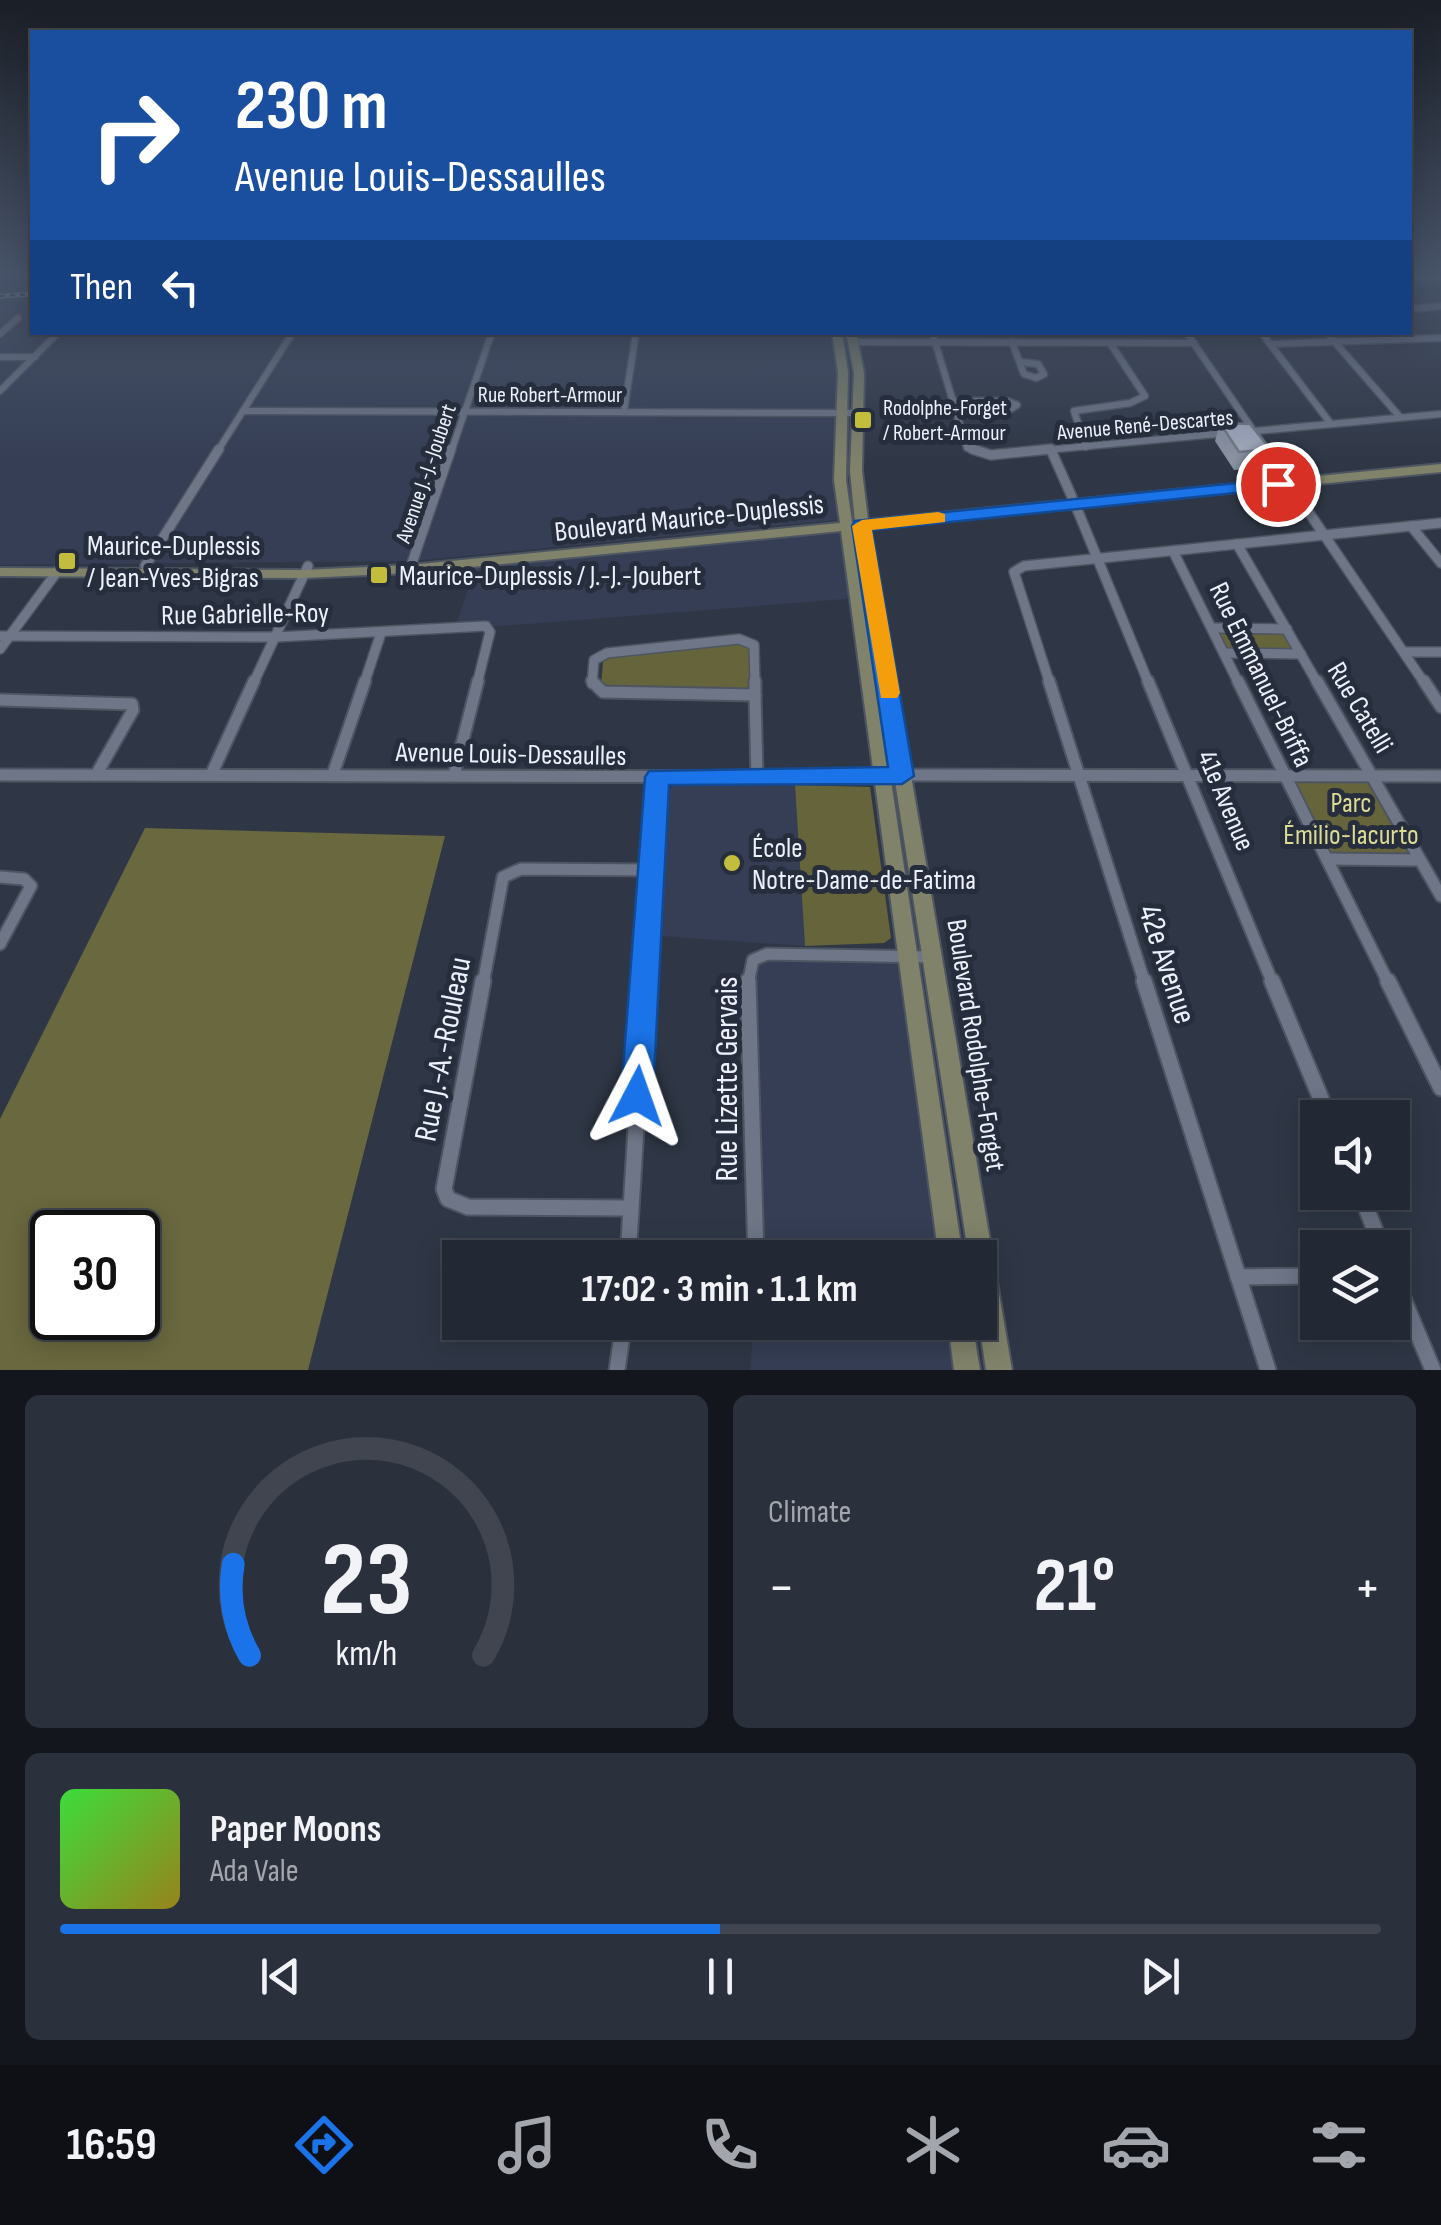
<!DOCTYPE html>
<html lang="en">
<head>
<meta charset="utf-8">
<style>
	body { margin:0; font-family:"Sofia Sans Condensed",sans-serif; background:#2b313c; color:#f1f3f6; height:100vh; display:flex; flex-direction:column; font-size:38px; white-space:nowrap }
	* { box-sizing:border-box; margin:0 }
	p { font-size:32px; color:#a3a6ac }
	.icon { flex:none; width:55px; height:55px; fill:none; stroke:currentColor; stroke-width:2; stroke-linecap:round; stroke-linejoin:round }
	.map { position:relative; height:1370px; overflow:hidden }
	.panel { display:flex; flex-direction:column; gap:25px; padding:25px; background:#13171d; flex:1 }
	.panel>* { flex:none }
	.banner { position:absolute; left:30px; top:30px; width:1382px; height:305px; border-radius:0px; box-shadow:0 5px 25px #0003,0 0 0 2px #40454f; background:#1a4fa0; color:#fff; overflow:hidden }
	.buttons { position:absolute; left:1300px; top:1100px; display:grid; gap:20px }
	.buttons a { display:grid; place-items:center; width:110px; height:110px; border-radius:0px; background:#232934; box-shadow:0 5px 25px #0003,0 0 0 2px #40454f; font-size:50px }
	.speed { position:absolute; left:30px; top:1210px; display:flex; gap:20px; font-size:50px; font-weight:700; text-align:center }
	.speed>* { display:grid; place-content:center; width:130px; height:130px; border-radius:50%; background:#232934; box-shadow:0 5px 25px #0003,0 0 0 2px #40454f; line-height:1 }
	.speed .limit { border:5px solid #111; border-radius:15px; background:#fff; color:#111 }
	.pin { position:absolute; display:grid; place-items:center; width:85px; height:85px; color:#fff; margin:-42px; border:5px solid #fff; border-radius:50%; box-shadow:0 2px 10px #0007 }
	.me { position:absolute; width:110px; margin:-55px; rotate:4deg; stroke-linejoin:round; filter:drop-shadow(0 0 8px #0008) }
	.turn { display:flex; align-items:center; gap:35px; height:210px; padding:0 40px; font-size:45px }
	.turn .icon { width:130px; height:130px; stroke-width:2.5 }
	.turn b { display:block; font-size:70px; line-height:85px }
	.then { display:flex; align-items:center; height:95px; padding:0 40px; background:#0003; gap:20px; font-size:38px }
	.big { font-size:75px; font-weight:700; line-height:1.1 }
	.panel .card { flex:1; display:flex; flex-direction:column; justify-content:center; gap:15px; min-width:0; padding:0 35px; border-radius:15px; background:#2b313c }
	.panel .dial { align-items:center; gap:0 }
	.dial svg { height:260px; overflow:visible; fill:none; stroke:#40454f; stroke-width:7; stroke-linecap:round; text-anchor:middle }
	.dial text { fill:#f1f3f6; stroke:none }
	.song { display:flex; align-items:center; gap:30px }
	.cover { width:120px; height:120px; border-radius:15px; background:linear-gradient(135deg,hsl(120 70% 55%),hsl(50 70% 35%)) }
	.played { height:10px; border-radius:5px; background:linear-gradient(90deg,#1a73e8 50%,#40454f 50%) }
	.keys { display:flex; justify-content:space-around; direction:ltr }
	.heat { display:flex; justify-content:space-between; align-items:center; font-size:55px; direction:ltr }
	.panel .tiles { flex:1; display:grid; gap:25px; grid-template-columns:1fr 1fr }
	.card:last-child { grid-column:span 2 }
	.trip { position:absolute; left:442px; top:1240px; width:555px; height:100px; border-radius:0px; background:#232934; box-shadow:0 5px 25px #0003,0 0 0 2px #40454f; font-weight:700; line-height:100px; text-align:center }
	.tab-bar { display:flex; height:160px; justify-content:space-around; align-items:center; background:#0e1015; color:#a3a6ac }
	.tab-bar .icon { width:70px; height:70px }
	.tab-bar .current { color:#1a73e8 }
	.tab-bar b { font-size:45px; color:#f1f3f6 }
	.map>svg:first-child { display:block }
</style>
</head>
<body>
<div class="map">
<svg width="1441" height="1370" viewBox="0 0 1441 1370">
	<rect width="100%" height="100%" fill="#2f3746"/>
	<g fill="#353e54">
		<path d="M0,271H32V332L837,333L847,519L412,561L0,565Z"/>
		<path d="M847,527L858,598L489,627L456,625L477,563Z"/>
		<path d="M676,785H795L805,946L661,936L668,790Z"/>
		<path d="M767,954L909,957L951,1257H756L753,960Z"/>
		<path d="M754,1322L960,1323L967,1370H750Z"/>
	</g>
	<g fill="#65643a">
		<path d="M1217,630H1281L1293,651H1228Z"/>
		<path d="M738,642L750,646L752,686L746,690L606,688L601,685L603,662L609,656Z"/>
		<path d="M1284,775H1372L1420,860L1327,859Z"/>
		<path d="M795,785L870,787L891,938L884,943L805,946Z"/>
	</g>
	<path fill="#6a683e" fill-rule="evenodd" d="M145,828L445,836L308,1370H0V1119ZM52,1232H138V1318H52Z"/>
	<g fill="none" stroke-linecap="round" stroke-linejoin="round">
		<defs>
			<g id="street-far3">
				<path d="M1410,278L1441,277"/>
				<path d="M1410,309L1441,306"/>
				<path d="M932,332L967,448L980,452"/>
				<path d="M1186,332L1268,452"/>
				<path d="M1261,332L1331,424"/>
				<path d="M1326,332L1400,417"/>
				<path d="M0,334L18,318"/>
				<path d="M853,342L1194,343"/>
				<path d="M1012,342L1024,374L1036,378L1044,374L1038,364L1020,362"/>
				<path d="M1270,344L1441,338"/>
				<path d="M0,357H35"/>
				<path d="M0,391L59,332"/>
				<path d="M953,401H1007L1017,405L1009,410H956"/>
				<path d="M243,411L856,413"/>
				<path d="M624,411L636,332"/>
				<path d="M1244,432L1441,414"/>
				<path d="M1086,447L1074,411L1130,403L1145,396L1110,343"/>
				<path d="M217,452L293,332"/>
				<path d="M451,452L492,332"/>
				<path d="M1025,452L1227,433"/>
			</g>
			<g id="street-far2">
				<path d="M972,449L991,455L1051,449"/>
				<path d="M1266,449L1425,684"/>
				<path d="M1051,450L1072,497"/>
				<path d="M1075,504L1149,684"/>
				<path d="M1411,526L1441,563"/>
				<path d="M1237,544L1318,684"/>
				<path d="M1173,551L1239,684"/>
				<path d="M145,566L219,449"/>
				<path d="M410,569L451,449"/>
				<path d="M1213,628L1287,629"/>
				<path d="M0,636L276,637L486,626L490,632L477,684"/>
				<path d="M0,649L62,565"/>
				<path d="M1405,652H1441"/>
				<path d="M1224,653L1301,654"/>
				<path d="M253,684L308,566"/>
				<path d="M364,684L381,633"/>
				<path d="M592,684L594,660L607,653L739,639L754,645L755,684"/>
				<path d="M1050,684L1014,572L1024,566L1441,523"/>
			</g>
			<g id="street-far1">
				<path d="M592,681L603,692L755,695"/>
				<path d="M755,681V695"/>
				<path d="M1049,681L1145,984"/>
				<path d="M1148,681L1273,984"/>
				<path d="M1238,681L1389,984"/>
				<path d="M1317,681L1441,896"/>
				<path d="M1424,681L1441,707"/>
				<path d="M755,695L757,777"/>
				<path d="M0,700L132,704L133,710L96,775"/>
				<path d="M333,774L365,681"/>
				<path d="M0,775L884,777"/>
				<path d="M211,775L254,681"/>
				<path d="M454,775L478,681"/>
				<path d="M901,775L1441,776"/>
				<path d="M1327,859L1420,860"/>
				<path d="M0,877L24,879L31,886L0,944"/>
				<path d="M483,984L503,877L521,869L651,870"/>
				<path d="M645,984L658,777"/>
				<path d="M748,984L753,960L767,954L932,957"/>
			</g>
			<g id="street">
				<path d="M483,981L444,1189L448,1199L468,1207L630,1208"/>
				<path d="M748,981L756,1258"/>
				<path d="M1144,981L1268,1370"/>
				<path d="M1272,981L1329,1118"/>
				<path d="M1388,981L1441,1088"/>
				<path d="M1360,1192L1382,1248"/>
				<path d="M628,1258L645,981"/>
				<path d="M1392,1272L1433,1370"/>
				<path d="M1238,1277L1318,1276"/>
				<path d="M617,1370L624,1322"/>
			</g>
			<g id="secondary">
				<path d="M832,332H842L848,372L846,480L852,522H855L850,471L854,373L846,332H856L864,373L862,471L868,520L1441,464V472L869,528L1012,1370H986L979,1322L980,1258H969L856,529H853L963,1258H939L841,531L410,573L304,578L0,576V568L304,570L410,565L840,523L834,480L838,372Z"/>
				<path d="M948,1322H972L980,1370H954Z"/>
			</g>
		</defs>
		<use href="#street-far3" stroke="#4e5562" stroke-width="9"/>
		<use href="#street-far2" stroke="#4e5562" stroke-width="12"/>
		<use href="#street-far1" stroke="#4e5562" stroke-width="15"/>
		<use href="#street" stroke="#4e5562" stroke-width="19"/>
		<use href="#secondary" stroke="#4e5562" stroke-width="4"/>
		<use href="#street-far3" stroke="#6e7688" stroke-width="6"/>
		<use href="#street-far2" stroke="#6e7688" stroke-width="9"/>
		<use href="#street-far1" stroke="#6e7688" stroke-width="11"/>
		<use href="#street" stroke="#6e7688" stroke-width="15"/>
		<use href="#secondary" fill="#80836a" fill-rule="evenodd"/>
		<defs>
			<path id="rail" d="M0,296L32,294"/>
		</defs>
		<use href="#rail" stroke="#989eaa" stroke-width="5"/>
		<use href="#rail" stroke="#262d3c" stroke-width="2.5" stroke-dasharray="5" stroke-linecap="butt"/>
	</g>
	<path fill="#8b93a3" d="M1220,423L1270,449L1265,468L1234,470L1215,441Z"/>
	<path fill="#a2abbe" stroke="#717885" stroke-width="2.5" d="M1220,423L1250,424L1270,449L1239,452Z"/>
	<linearGradient id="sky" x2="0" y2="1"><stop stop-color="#1a1e26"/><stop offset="0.59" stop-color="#475368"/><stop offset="1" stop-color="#475368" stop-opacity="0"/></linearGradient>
	<rect width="1441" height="463" fill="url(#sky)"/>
	<path fill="#1a73e8" stroke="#114b97" stroke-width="2.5" d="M1278,479L1287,484L1284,488L872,530L914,776L902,784L669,785L653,1096L648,1105L637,1110L626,1105L621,1096L645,777L649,771L888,767L852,526L855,521Z"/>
	<path fill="#f59e0b" d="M938,512L945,514V522L872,530L900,693L897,698H881L852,526L862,520Z"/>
	<g fill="#c3bd3e" stroke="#262d3c" stroke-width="4">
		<rect x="853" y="410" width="20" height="20" rx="5"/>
		<rect x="57" y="551" width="20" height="20" rx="5"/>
		<rect x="369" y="565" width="20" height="20" rx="5"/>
		<circle cx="732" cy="863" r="10"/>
	</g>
	<g text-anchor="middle" stroke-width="10" stroke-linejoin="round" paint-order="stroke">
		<g font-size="22" fill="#ecf1fb" stroke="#262d3c">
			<text x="550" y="402">Rue Robert-Armour</text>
			<text transform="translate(1145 424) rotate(-5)" y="8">Avenue René-Descartes</text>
			<text transform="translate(425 473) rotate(-71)" y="8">Avenue J.-J.-Joubert</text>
		</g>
		<g font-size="22" fill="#ecf1fb" stroke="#262d3c" text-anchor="start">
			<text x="883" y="415">Rodolphe-Forget<tspan x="883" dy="25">/ Robert-Armour</tspan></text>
		</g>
		<g font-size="28" fill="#ecf1fb" stroke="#262d3c">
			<text transform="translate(689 517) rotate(-6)" y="10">Boulevard Maurice-Duplessis</text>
			<text transform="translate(245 613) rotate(-1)" y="10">Rue Gabrielle-Roy</text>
			<text transform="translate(1262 674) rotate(64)" y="10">Rue Emmanuel-Briffa</text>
			<text transform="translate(1361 707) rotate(59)" y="10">Rue Catelli</text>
			<text transform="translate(511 753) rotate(1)" y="10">Avenue Louis-Dessaulles</text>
			<text transform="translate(1227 800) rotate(67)" y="10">41e Avenue</text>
			<text transform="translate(977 1045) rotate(81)" y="10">Boulevard Rodolphe-Forget</text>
		</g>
		<g font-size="28" fill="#ecf1fb" stroke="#262d3c" text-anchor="start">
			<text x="87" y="555">Maurice-Duplessis<tspan x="87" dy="32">/ Jean-Yves-Bigras</tspan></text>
			<text x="399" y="585">Maurice-Duplessis / J.-J.-Joubert</text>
			<text x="752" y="857">École<tspan x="752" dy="32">Notre-Dame-de-Fatima</tspan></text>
		</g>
		<g font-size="28" fill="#dcda93" stroke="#262d3c">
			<text x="1351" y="812">Parc<tspan x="1351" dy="32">Émilio-Iacurto</tspan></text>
		</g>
		<g font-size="32" fill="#ecf1fb" stroke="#262d3c">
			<text transform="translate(1168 964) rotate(72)" y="11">42e Avenue</text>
			<text transform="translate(442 1049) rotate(-79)" y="11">Rue J.-A.-Rouleau</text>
			<text transform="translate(726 1079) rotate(-90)" y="11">Rue Lizette Gervais</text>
		</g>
	</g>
</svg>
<div class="buttons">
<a><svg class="icon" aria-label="sound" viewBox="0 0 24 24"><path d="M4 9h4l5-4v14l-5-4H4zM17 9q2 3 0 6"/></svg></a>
<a><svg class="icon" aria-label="layers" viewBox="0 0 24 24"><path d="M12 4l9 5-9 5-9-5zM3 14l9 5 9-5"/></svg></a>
</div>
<div class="speed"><div class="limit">30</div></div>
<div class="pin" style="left:1278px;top:484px;background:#d93025"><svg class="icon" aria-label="arrive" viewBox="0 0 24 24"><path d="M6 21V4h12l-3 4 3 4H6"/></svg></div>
<svg class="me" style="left:637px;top:1096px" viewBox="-20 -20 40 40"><path d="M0-17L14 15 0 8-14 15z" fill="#1a73e8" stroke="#fff" stroke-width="4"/></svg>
<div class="trip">17:02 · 3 min · 1.1 km</div>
<div class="banner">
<div class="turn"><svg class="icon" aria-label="right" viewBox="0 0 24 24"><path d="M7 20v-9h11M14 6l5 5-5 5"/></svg><div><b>230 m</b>Avenue Louis-Dessaulles</div></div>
<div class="then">Then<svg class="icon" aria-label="left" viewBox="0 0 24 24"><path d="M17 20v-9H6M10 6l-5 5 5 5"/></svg></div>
</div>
</div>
<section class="panel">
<div class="tiles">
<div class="card dial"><svg viewBox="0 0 100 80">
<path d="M14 69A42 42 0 1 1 86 69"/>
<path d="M14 69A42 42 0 0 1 9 41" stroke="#1a73e8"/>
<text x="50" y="56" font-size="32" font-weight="700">23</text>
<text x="50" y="72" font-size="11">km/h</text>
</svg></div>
<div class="card"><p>Climate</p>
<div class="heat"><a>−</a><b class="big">21°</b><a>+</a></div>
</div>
<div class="card">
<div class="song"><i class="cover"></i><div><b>Paper Moons</b><p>Ada Vale</p></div></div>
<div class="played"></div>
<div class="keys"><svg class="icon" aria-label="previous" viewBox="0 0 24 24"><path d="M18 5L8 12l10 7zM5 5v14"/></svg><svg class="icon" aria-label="pause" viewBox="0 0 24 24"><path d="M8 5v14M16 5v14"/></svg><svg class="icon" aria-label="next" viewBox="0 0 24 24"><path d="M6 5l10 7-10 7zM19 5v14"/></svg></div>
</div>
</div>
</section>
<nav class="tab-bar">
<b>16:59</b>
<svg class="icon current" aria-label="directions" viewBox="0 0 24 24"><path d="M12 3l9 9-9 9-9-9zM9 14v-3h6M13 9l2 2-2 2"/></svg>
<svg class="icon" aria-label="music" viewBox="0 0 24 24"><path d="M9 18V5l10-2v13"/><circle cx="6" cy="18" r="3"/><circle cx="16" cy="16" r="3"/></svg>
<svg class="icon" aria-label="phone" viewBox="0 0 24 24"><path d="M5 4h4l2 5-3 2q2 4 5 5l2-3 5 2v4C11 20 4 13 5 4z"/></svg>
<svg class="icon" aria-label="climate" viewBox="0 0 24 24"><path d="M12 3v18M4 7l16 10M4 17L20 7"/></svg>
<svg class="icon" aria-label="car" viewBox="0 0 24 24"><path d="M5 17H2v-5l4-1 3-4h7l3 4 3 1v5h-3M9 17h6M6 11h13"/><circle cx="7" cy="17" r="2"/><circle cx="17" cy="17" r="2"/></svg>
<svg class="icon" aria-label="filters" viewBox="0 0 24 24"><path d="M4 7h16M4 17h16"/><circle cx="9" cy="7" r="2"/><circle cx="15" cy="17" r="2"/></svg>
</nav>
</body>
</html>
